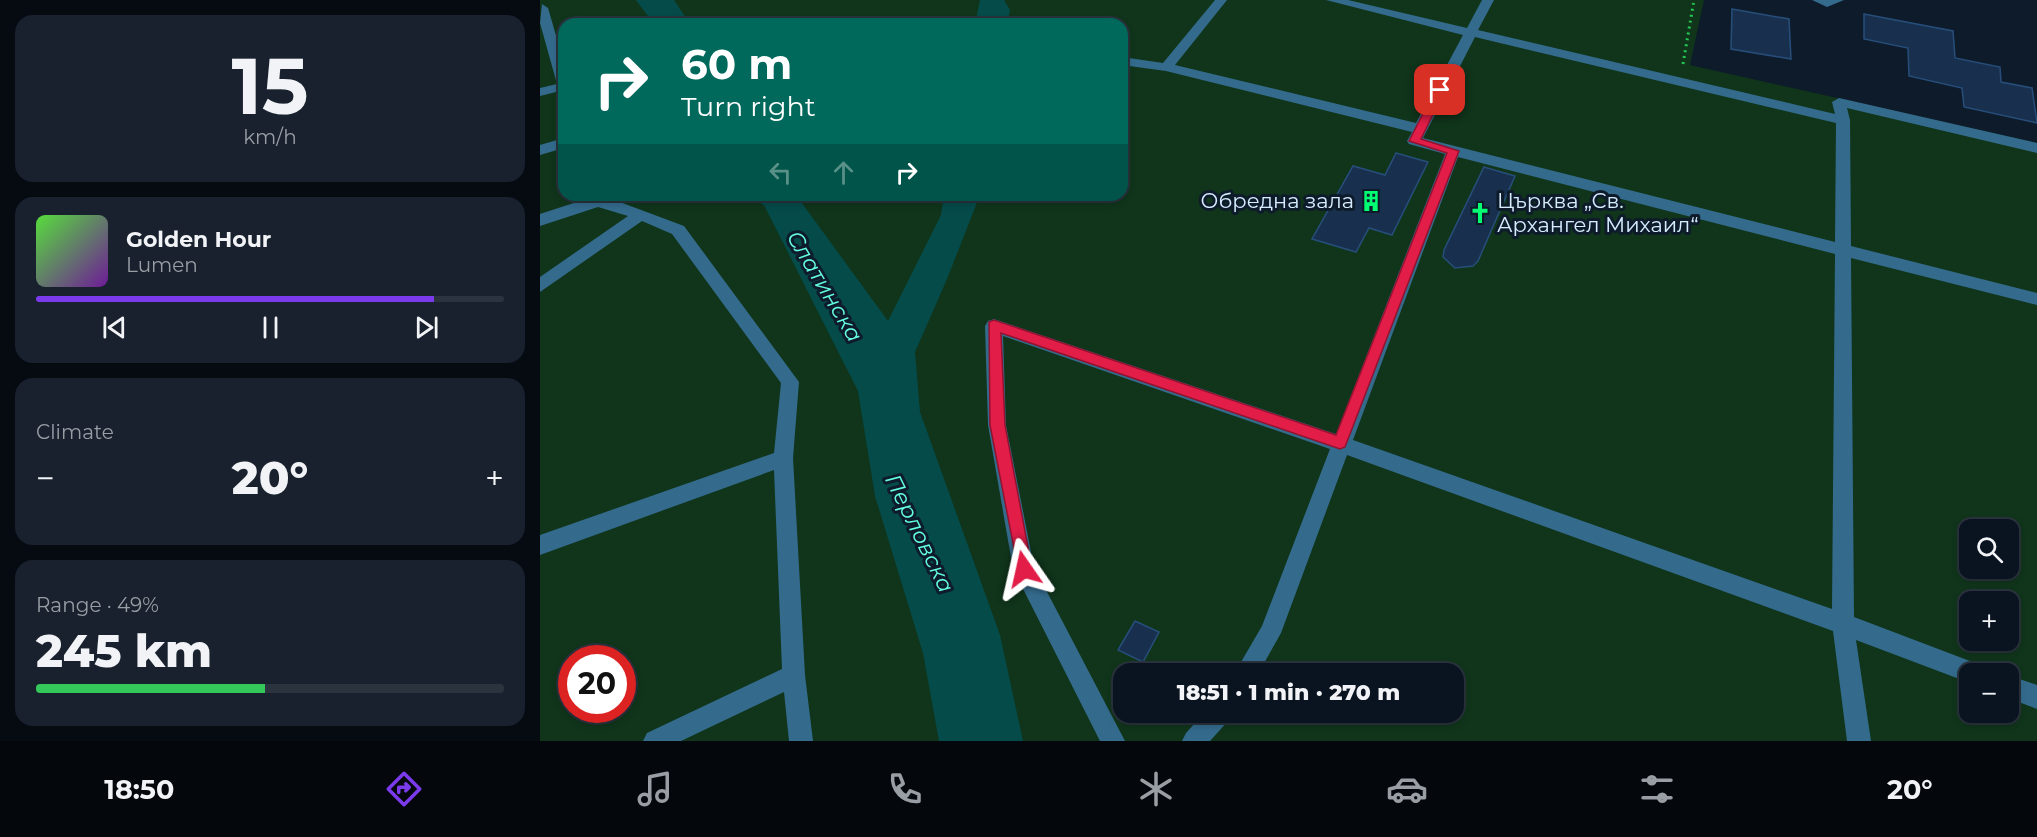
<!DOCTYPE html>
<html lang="en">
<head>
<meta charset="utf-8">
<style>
	body { margin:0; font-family:Montserrat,sans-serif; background:#18212d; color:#f1f3f6; height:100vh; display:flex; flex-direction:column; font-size:22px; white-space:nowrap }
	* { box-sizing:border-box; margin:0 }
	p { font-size:20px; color:#999ea5 }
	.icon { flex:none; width:33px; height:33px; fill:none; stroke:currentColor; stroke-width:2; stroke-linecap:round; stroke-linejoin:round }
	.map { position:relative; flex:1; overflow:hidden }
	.panel { display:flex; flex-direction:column; gap:15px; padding:15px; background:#060b12; width:540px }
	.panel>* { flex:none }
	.banner { position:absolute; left:18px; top:18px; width:570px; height:183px; border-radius:18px; box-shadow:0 3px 9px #0003,0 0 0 2px #2a333e; background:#00695c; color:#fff; overflow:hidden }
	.tools { position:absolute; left:1419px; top:519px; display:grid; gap:12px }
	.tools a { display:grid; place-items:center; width:60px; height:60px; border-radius:12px; background:#0a1420; box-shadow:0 3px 9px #0003,0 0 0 2px #2a333e; font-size:30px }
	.speed { position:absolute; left:18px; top:645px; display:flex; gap:12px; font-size:30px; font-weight:700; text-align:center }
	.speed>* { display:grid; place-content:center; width:78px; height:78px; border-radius:50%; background:#0a1420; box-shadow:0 3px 9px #0003,0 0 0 2px #2a333e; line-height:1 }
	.speed .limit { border:9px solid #d22; background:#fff; color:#111 }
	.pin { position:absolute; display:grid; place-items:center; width:51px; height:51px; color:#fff; margin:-26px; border-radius:12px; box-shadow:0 3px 9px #0006 }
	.me { position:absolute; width:66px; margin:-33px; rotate:349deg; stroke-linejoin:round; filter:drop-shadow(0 0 4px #0008) }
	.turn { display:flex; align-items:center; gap:21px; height:126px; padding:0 24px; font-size:27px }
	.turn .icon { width:78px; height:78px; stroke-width:2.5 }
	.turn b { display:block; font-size:42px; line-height:51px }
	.lanes { display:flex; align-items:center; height:57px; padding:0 24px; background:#0003; justify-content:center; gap:30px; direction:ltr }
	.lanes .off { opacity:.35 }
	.big { font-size:45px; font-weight:800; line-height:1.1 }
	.panel .card { flex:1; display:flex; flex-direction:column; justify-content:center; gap:9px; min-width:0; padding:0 21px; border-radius:18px; background:#18212d }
	.panel .dial { align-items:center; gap:0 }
	.dial b { font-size:78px; line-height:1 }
	.song { display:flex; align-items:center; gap:18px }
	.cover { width:72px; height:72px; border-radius:9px; background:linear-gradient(135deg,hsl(110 70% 55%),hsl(280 70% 35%)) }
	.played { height:6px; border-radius:3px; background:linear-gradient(90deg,#7c3aed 85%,#2a333e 85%) }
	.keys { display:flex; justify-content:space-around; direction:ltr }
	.heat { display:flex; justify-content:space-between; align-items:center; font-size:33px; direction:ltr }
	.charge { height:9px; border-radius:4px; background:linear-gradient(90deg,#34c759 49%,#2a333e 0) }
	.trip { position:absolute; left:573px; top:663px; width:351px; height:60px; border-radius:18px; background:#0a1420; box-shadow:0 3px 9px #0003,0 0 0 2px #2a333e; font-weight:800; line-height:60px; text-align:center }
	.menu { display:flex; height:96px; justify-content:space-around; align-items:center; background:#04080d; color:#999ea5 }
	.menu .icon { width:42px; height:42px }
	.menu .active { color:#7c3aed }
	.menu b { font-size:27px; color:#f1f3f6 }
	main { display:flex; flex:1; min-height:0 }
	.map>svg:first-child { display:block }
</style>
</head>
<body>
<main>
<section class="panel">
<div class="card dial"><b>15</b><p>km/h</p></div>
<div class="card">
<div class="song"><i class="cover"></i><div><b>Golden Hour</b><p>Lumen</p></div></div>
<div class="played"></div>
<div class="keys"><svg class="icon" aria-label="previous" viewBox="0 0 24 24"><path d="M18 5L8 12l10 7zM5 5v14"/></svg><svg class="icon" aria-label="pause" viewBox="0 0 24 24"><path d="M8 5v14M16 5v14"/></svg><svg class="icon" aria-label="next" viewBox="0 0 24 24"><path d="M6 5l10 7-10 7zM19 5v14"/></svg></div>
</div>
<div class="card"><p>Climate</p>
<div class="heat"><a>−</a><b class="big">20°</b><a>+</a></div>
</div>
<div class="card"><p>Range · 49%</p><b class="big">245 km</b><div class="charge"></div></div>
</section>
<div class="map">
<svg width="1497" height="741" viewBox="0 0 1497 741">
	<rect width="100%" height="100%" fill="#0e1b2a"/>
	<path fill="#10351b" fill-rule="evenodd" d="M0,0H1164L1150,65L1497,143V741H0ZM24,24H582V195H24ZM1430,530H1468V568H1430ZM1430,602H1468V640H1430ZM32,658H82V710H32ZM584,674H914V712H584ZM1430,674H1468V712H1430Z"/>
	<g fill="#054b4a">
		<path d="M96,0H134L150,24H114Z"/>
		<path d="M440,0H464L470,10L467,24H435Z"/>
		<path d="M206,195H256L348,321L401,215L404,195H440L407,279L375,352L380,412L460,635L483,741H399L383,653L335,496L318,391L224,205Z"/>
	</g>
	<g fill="#18304d" stroke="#274e7b" stroke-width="1.5">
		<path d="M1192,9L1249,19L1251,59L1191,49Z"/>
		<path d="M1324,14L1413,31L1415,58L1460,67L1461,82L1492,88L1497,123L1424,107L1422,88L1369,76L1368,48L1324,39Z"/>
		<path d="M856,153L888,162L852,235L829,228L816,252L772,239L813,166L845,175Z"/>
		<path d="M944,167L975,176L938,261L933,266L915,268L903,257L904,250Z"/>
		<path d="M595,621L619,632L603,662L578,650Z"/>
	</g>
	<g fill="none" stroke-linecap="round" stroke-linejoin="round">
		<path stroke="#23c652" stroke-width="3" stroke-dasharray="2 4" stroke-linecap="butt" d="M1143,64L1154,0"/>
		<g fill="#346b8d" fill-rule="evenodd">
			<path d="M675,0H687L635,65L876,123L923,35L786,0H808L927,28L942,0H954L938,30L1295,114L1292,102L1299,98L1497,143V153L1307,108L1310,120L1311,246L1497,293V305L1311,258L1314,617L1443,666L1446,674H1430V683L1316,640L1331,741H1307L1293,631L807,455L741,633L718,674H694L722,626L790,449L463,336L466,425L494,567L585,741H560L473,569L448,425L445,326L448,321L454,319L796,434L905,154L869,144L867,141L872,132L626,71L582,65V57L623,63ZM935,37L1296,123L1295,242L883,138ZM918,157L1295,254L1292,609L813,440Z"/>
			<path d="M1272,0H1304L1287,7Z"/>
			<path d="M2,4L8,8L24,63V90L0,96V88L17,84L0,23Z"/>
			<path d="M24,138V148L0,155V145Z"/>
			<path d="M43,195H61L144,226L259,382L253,458L265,675L273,741H249L244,692L141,741H103L107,733L242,669L234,470L0,555V535L234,453L241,383L132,234L102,221L0,292V277L88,216L58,207L0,226V214L46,199Z"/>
			<path d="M1468,675L1497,685V709L1468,698Z"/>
			<path d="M665,712H692L689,720L670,741H642L646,733Z"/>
		</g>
	</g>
	<path fill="#e11d48" stroke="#92132f" stroke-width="1.5" d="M900,87L905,90L881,139L919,151L805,447L800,449L461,333L465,425L492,569L490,574L484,577L479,574L450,425L449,322L454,320L796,435L907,153L869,141L895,90Z"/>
	<defs>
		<symbol id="building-bare" viewBox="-9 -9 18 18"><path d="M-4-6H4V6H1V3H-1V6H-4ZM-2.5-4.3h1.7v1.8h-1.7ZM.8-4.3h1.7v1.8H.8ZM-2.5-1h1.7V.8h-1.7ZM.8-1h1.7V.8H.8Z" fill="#02ff73" stroke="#0e1b2a" stroke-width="2.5" paint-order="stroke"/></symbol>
		<symbol id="church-bare" viewBox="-9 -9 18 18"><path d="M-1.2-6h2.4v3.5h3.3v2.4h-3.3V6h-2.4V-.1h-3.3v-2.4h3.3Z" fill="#02ff73" stroke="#0e1b2a" stroke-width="2.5" paint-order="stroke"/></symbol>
	</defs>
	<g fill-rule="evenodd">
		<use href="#building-bare" x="816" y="186" width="30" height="30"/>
		<use href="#church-bare" x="925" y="198" width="30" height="30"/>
	</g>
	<g text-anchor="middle" stroke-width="6" stroke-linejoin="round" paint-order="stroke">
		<g font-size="21" fill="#d6ecff" stroke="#0e1b2a" text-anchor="end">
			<text x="814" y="208">Обредна зала</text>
			<text x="957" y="208" text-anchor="start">Църква „Св.<tspan x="957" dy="24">Архангел Михаил“</tspan></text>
		</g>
		<g font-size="22" font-style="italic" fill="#64ffe1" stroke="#0e1b2a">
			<text transform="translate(285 286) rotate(59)" y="8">Слатинска</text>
			<text transform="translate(380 533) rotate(64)" y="8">Перловска</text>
		</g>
	</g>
</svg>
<div class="tools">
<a><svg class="icon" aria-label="search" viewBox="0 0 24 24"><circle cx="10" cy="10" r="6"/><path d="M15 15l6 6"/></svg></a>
<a>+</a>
<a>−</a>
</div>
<div class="speed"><div class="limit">20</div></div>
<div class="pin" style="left:900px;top:90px;background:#d93025"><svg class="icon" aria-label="arrive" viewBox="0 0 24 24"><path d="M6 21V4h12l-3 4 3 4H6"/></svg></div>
<svg class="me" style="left:484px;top:569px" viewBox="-20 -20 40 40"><path d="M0-17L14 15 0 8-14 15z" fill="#e11d48" stroke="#fff" stroke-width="4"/></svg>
<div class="trip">18:51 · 1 min · 270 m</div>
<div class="banner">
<div class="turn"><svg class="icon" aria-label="right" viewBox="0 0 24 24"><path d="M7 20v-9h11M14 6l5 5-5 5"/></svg><div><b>60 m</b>Turn right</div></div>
<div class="lanes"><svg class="icon off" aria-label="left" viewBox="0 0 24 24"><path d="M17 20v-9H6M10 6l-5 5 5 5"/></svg><svg class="icon off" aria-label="ahead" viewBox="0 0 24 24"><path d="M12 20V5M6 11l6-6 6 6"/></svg><svg class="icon" aria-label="right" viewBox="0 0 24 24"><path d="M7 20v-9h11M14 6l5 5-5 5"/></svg></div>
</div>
</div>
</main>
<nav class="menu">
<b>18:50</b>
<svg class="icon active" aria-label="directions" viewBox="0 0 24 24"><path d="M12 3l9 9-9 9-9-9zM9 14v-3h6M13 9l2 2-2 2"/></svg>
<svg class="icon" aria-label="music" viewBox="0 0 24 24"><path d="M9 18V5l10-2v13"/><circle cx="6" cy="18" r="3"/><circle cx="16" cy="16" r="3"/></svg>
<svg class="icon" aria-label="phone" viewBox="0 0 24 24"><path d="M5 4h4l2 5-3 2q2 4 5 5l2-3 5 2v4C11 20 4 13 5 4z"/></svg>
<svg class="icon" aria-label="climate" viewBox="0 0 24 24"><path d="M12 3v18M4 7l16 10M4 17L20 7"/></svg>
<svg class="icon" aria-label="car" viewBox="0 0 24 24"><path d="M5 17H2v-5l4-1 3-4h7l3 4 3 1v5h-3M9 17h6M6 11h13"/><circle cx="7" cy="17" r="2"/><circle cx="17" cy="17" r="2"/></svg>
<svg class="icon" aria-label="filters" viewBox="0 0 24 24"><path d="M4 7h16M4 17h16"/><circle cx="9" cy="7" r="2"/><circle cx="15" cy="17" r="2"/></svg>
<b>20°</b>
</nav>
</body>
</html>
